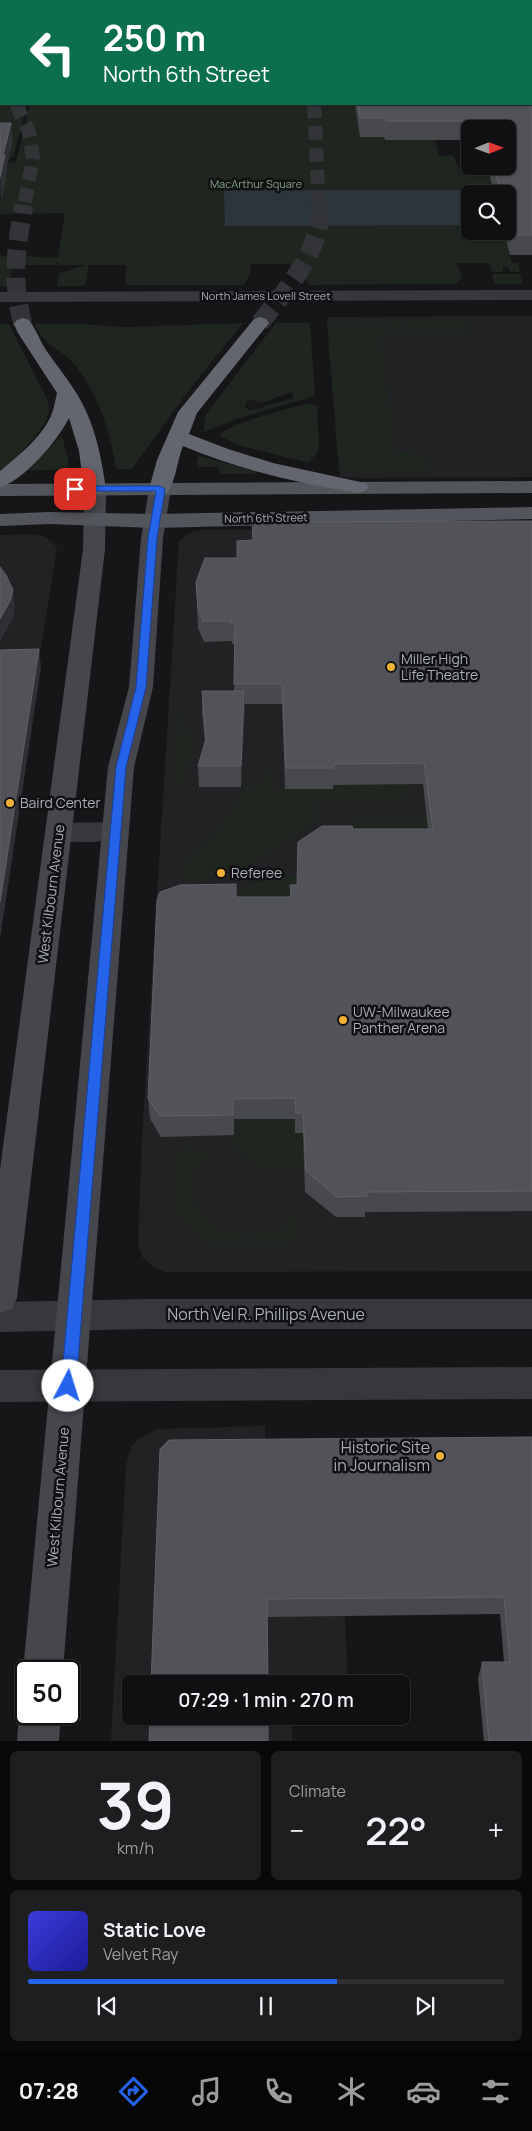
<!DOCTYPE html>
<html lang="en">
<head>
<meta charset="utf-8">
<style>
	body { margin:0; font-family:Manrope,sans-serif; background:#1e1e20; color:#f1f3f6; height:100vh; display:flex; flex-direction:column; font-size:19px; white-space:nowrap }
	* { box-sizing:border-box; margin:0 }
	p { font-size:16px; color:#9c9d9f }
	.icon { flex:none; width:28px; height:28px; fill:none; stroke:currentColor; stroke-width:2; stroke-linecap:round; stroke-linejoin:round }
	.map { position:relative; height:1741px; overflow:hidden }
	.details { display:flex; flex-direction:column; gap:10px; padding:10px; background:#09090a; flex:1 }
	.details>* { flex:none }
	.hud { position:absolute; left:0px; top:0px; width:532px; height:105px; box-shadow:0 1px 4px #0004,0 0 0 1px #303032; background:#0b6e4f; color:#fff; overflow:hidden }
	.needle { width:32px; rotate:89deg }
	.tools { position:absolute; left:461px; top:120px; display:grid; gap:10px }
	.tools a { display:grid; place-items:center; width:55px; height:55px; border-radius:8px; background:#101012; box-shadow:0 1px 4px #0004,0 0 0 1px #303032; font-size:25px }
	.speed { position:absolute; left:15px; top:1660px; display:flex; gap:10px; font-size:25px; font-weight:700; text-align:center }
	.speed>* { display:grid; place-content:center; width:65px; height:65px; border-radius:50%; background:#101012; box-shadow:0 1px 4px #0004,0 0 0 1px #303032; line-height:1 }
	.speed .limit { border:2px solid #111; border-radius:8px; background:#fff; color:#111 }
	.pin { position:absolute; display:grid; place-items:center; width:42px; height:42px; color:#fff; margin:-21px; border-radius:10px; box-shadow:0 2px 8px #0006 }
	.me { position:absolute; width:55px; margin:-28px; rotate:5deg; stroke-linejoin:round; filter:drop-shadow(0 0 4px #0008) }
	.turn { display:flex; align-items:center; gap:18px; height:105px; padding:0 20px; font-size:22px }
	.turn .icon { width:65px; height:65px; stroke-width:2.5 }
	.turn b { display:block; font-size:35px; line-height:42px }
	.big { font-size:38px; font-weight:600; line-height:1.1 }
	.details .card { flex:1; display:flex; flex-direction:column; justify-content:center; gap:8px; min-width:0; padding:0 18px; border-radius:8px; background:#1e1e20 }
	.details .dial { align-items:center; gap:0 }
	.dial b { font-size:65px; line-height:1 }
	.song { display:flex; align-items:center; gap:15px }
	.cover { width:60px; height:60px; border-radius:8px; background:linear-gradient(135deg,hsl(240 70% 55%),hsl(240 70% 35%)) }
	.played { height:5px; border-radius:2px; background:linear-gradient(90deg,#2563eb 65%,#303032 65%) }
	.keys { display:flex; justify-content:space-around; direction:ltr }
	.heat { display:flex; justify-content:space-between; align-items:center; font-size:28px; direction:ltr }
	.details .tiles { flex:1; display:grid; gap:10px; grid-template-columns:1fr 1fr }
	.card:last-child { grid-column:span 2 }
	.trip { position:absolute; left:122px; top:1675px; width:288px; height:50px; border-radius:8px; background:#101012; box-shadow:0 1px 4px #0004,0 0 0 1px #303032; font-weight:600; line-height:50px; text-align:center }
	.tabs { display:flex; height:80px; justify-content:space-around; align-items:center; background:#060607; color:#9c9d9f }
	.tabs .icon { width:35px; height:35px }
	.tabs .current { color:#2563eb }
	.tabs b { font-size:22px; color:#f1f3f6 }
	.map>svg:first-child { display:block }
</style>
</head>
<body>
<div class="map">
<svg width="532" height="1741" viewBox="0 0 532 1741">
	<rect width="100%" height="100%" fill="#161618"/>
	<g fill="#222225">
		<path d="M532,316V477L364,478L340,477L327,317Z"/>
		<path d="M532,529V1271L166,1272L156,1269L142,1257L138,1244L142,1136L179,541L191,532L202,530Z"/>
		<path d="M31,534L43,536L52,542L57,548L0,903V535Z"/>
		<path d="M265,1426L267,1616H345L348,1684H131V1716H292V1741H111L126,1465L131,1447L137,1440L157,1429Z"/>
	</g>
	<g fill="#1e261f" fill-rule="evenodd">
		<path d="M0,97L1,104H27L13,158L9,159L13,142L0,121Z"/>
		<path d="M30,104H355L360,137H384L385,140H435L439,156L453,155L459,169H487L494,194H470V231H504L512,263H518L520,272H510L508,267H503V272H492L489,263H457L462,278L455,284L308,285L309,283L289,264H250L251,271L244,285H125L126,265H89L85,286H57L59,273L87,265H58V259L56,265H13L9,286H0V255L10,258L21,256L58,258L65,213L0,214V202L7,174L6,171L8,163L16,162Z"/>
		<path d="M492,274H520L522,282L521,284H494Z"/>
		<path d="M467,321L470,333L380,334L396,452L420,453L427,457L429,469H455L457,471H339L327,323Z"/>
		<path d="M243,323L186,394L132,469H116C111,433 98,394 75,365C63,351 40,342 35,324H81L125,327Z"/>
		<path d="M276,323H310L315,396L236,419L204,432L205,415ZM292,392L293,398L265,406L263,408L248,410L245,406L247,401L254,400L261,403Z"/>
		<path d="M0,324H9L48,401C49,408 49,414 46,421C39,433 11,465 0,471Z"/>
		<path d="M309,403L317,406L319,450L309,463L237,445L220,436C223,424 293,408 309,403Z"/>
		<path d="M62,435L68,460V470H29Z"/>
		<path d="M199,456L254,471L257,472L254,474H220L219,467H197V459Z"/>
		<path d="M179,710C196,733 195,768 176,790Z"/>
		<path d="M264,772H271L272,789H333V785L406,784L407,794L398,801L317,802L318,821L230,877L225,866L213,868L212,878L209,881H185L186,860C210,841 233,816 243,787H259Z"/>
		<path d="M349,819H440L442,836L349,834Z"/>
		<path d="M277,865H284L285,876H301L302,906H220Z"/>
		<path d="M234,1119H295L296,1133H309L310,1168L262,1169L232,1147Z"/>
		<path d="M187,1146L216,1158L197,1165C180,1189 201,1223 225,1232C242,1237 271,1234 287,1227L288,1219L285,1209L298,1217V1235L288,1245H210L174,1209L175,1153Z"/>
	</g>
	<path fill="#2c353c" d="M224,190H487L488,194H470V225L225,226Z"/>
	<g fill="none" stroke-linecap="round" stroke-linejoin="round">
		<g stroke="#333438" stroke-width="14" stroke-dasharray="14 8" stroke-linecap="butt">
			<path d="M16,104L29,132L33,158L24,207"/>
			<path d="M314,104L319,207"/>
		</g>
		<g stroke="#333438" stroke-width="19" stroke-dasharray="19 9" stroke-linecap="butt">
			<path d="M260,323C282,295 309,265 318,229C320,222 319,213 319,205"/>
			<path d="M23,324C11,282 16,248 24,205"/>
		</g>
		<rect fill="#37383d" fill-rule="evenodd" x="0" y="35" width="1" height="8"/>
		<g fill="#37383d" fill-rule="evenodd">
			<path d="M532,290V300L0,302V292Z"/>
			<path d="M116,822L125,825L129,831L125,837C106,843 69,844 50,838L46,832L50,826L59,823Z"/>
			<path d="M148,1299H532V1329H148L0,1332V1302Z"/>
			<path d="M532,1367V1399L0,1402V1370Z"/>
		</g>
		<g fill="#45474d" fill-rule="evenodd">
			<path d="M95,483L102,485L106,489L105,549L17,1298L12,1309L0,1313V1169L83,549L84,489L88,485Z"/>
			<path d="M160,483L167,485L171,489L163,538L153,687L134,767L63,1671H26V1680L23,1671L108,767L129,687L141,538L149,489L153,485Z"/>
			<path d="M25,1699L26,1714H61L59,1741H17L19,1714Z"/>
		</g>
		<g fill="#53555c" fill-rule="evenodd">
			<path d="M532,481V493L0,496V484Z"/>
			<path d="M532,507V519L154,528L49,524L0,526V514L49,512L154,514Z"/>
		</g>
		<g fill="#63666e" fill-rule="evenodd">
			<path d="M260,317L266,319L269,323L197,413L189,434L228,449L273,463L365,483L369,487L365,491L358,493C299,483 239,470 183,446C177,461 176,481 167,493L160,495L153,493L149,489L157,460L178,412L254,319Z"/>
			<path d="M23,318L29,320C36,329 40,341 46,350C56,365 68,379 77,394C95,424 101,455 106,489L102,493L95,495L88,493L84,489L79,451L69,418C58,440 24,481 0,487V471C18,456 41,438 51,416C54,409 55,401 57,393L18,333L14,324L17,320Z"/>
		</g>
	</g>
	<g fill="#47494d">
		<path d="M7,0H532V12H531V1H7Z"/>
		<path d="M532,25V255H510L504,231H508V194H494L487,166H508V129H470V140H385L384,137H360L355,104H531Z"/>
		<path d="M532,521V1211L365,1212V1217H336L305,1192L303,1133H295V1119H234V1135L161,1137L150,1119L148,1098L236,897H290V885H297L353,829H428L423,784L333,785V789H285L282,704H244L241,787H199L198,766L205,742L202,712V691H234L235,644H232V641L204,642L198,628L196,582L237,558Z"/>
		<path d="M532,1437V1741H484L478,1679L482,1662H504L500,1614L267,1617L160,1449Z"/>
	</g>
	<g fill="#2f3033">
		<path d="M11,123L13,141L7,168V174L1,202L0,177L3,155Z"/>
		<path d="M13,590L15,608L13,618L0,641V619Z"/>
		<path d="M39,649L41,667L0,939V902Z"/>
		<path d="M244,691L245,711L241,787V766Z"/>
	</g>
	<g fill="#525359" stroke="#5f6168">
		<rect x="343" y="0" width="181" height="1"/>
		<path d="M531,25H532V235H512L508,217V194H501L494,166H508V129H484L482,121H386L385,118H360L358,104H531Z"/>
		<path d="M0,123H11L3,155H5L0,177Z"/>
		<path d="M532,521V1191L367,1192V1196L337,1197L306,1171L303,1113H296L295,1098L233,1099V1115L160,1116L148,1098L157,900L160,892L180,885L236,884V897H291L290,885H297L298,842L322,826H352L353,829H433L424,763L334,764V768H286L282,684H234L235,623H231V621H203L198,608L196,582L205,558H237V541L253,540L252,522Z"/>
		<path d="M0,567L6,575L13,590L10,601L0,619Z"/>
		<path d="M39,649L0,902V650Z"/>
		<path d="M202,691H244L241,766H198L206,739Z"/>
		<path d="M532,1437V1741H489L482,1662H510L504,1597L267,1599L268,1684H151L160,1449L169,1440Z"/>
		<path d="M150,1716H268V1741H149Z"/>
	</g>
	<path fill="#2563eb" stroke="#184099" d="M160,486L165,489L157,538L146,687L126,767L76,1386L74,1391L68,1393L63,1391L61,1386L116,767L136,687L148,538L156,491H75L71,489L75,486Z"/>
	<g fill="#f2b134" stroke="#111113" stroke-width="2">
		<circle cx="391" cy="667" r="5"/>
		<circle cx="10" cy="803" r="5"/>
		<circle cx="221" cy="873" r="5"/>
		<circle cx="343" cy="1020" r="5"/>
		<circle cx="440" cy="1456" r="5"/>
	</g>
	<g text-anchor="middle" stroke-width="5" stroke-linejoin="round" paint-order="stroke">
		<g font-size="11" fill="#7fa381" stroke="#111113">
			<text x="256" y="188">MacArthur Square</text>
		</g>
		<g font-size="11" fill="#a8adb8" stroke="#111113">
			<text x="266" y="300">North James Lovell Street</text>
			<text transform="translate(266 518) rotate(-1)" y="4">North 6th Street</text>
		</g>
		<g font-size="14" fill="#a8adb8" stroke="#111113" text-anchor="start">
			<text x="401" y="664">Miller High<tspan x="401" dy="16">Life Theatre</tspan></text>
			<text x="20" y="808">Baird Center</text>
			<text x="231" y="878">Referee</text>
			<text x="353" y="1017">UW-Milwaukee<tspan x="353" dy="16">Panther Arena</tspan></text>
		</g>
		<g font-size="14" fill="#a8adb8" stroke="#111113">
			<text transform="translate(51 894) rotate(-83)" y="5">West Kilbourn Avenue</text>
			<text transform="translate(58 1497) rotate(-85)" y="5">West Kilbourn Avenue</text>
		</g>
		<g font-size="16" fill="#a8adb8" stroke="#111113">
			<text x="266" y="1320">North Vel R. Phillips Avenue</text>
		</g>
		<g font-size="16" fill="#a8adb8" stroke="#111113" text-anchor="end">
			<text x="430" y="1453">Historic Site<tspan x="430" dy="18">in Journalism</tspan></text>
		</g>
	</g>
</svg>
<div class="tools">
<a><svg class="needle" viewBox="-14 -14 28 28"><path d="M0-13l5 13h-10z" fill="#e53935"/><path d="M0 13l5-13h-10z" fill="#9c9d9f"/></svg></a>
<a><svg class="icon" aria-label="search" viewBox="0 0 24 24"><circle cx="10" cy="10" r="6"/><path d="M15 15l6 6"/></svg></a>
</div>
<div class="speed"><div class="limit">50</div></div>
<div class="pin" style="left:75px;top:489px;background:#d93025"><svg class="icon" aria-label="arrive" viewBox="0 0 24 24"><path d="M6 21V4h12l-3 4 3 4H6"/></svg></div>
<svg class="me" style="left:68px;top:1386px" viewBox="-20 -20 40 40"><circle r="19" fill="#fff"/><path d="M0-13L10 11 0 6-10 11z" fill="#2563eb"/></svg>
<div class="trip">07:29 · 1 min · 270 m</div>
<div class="hud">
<div class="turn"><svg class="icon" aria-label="left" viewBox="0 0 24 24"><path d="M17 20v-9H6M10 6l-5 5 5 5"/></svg><div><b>250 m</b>North 6th Street</div></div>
</div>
</div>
<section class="details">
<div class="tiles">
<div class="card dial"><b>39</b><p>km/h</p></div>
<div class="card"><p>Climate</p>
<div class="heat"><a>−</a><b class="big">22°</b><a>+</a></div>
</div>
<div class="card">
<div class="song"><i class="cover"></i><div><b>Static Love</b><p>Velvet Ray</p></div></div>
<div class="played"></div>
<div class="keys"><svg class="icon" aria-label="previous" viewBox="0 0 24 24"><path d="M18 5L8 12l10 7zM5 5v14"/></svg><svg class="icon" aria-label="pause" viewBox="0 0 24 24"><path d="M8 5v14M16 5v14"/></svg><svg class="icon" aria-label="next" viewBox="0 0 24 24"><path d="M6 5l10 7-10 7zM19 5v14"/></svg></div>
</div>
</div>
</section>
<nav class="tabs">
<b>07:28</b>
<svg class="icon current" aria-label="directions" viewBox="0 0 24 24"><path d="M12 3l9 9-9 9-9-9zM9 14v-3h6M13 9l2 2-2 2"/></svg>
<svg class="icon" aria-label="music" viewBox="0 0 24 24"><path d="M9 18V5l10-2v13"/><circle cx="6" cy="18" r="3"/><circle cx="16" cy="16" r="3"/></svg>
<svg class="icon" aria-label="phone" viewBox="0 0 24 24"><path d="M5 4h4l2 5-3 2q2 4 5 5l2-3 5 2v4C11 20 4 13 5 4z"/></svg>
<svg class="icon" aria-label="climate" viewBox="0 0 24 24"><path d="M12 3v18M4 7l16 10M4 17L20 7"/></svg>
<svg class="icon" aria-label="car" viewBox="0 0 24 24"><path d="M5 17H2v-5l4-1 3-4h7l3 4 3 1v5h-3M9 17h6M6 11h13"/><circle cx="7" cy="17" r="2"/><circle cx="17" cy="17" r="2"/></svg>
<svg class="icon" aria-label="filters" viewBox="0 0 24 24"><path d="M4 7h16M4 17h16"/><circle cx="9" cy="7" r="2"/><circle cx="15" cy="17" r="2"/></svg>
</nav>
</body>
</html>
